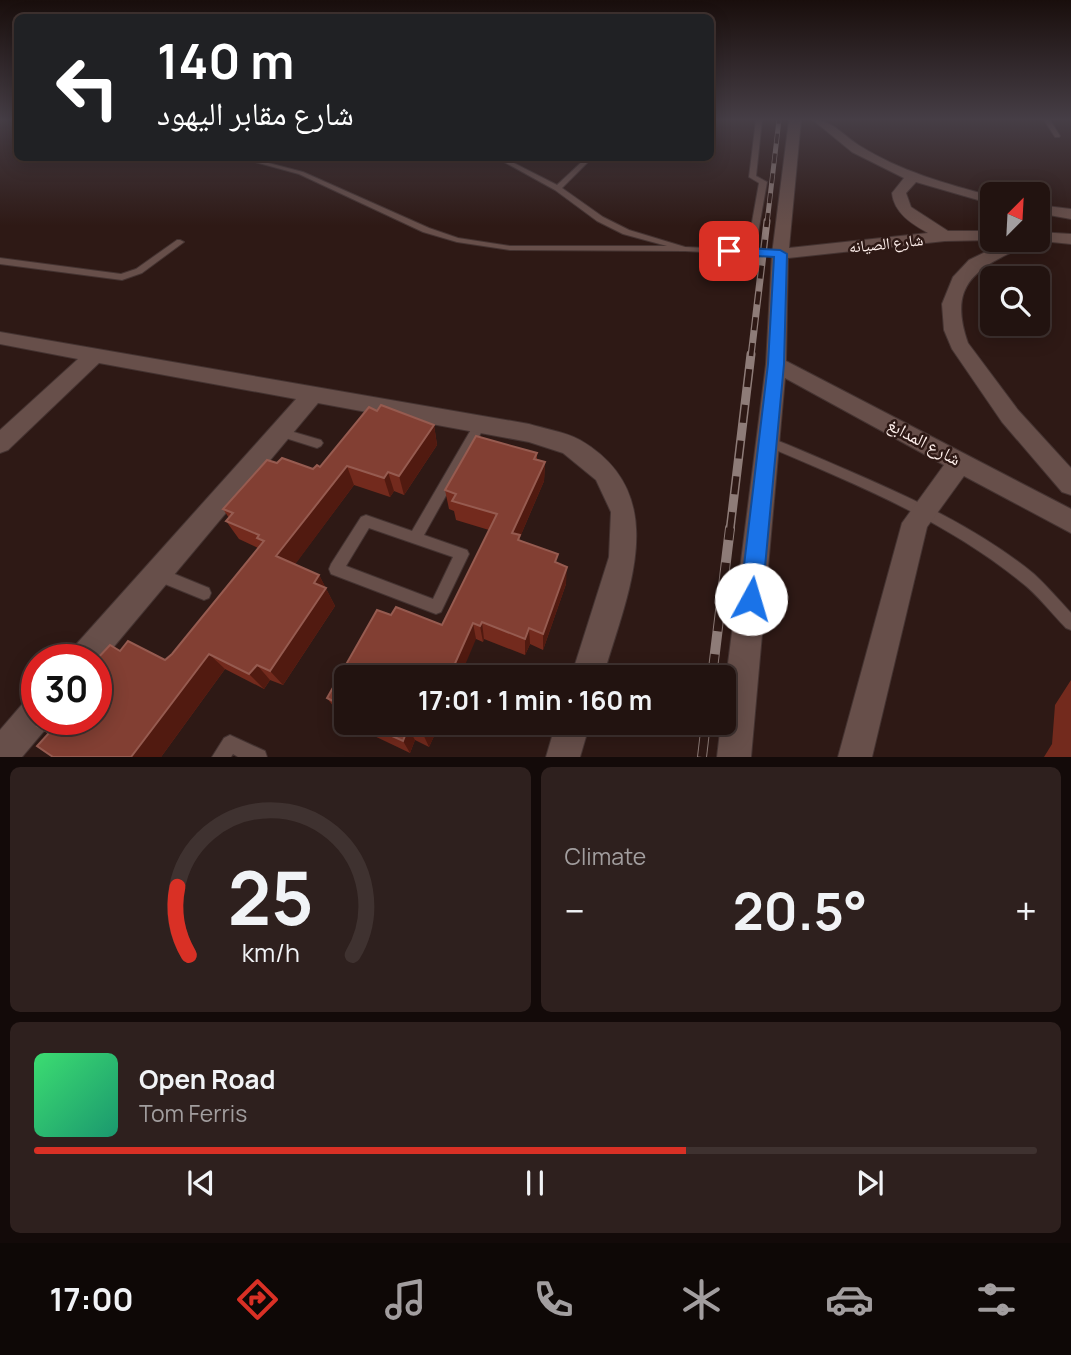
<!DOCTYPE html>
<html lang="en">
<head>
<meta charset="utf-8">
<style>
	body { margin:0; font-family:Manrope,"Noto Naskh Arabic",sans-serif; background:#2e201e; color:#f1f3f6; height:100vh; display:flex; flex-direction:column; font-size:26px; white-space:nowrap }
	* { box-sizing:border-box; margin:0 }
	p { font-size:23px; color:#a29e9f }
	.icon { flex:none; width:38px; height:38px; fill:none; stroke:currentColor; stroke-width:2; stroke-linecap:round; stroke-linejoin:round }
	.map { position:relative; height:757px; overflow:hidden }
	.details { display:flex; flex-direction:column; gap:10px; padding:10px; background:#130a09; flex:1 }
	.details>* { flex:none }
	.hud { position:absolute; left:14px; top:14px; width:700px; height:147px; border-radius:10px; box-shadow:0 4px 18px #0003,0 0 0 2px #3f3230; background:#202124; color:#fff; overflow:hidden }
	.needle { width:46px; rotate:24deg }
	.controls { position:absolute; left:980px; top:182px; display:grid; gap:14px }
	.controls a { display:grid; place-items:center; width:70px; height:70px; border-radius:10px; background:#221310; box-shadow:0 4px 18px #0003,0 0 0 2px #3f3230; font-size:35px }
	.speed { position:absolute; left:21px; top:644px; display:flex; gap:14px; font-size:35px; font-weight:700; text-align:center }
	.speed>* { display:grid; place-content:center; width:91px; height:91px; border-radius:50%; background:#221310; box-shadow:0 4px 18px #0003,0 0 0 2px #3f3230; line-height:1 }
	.speed .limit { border:10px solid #d22; background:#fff; color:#111 }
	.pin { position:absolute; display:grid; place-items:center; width:60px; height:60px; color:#fff; margin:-30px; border-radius:14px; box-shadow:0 4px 10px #0006 }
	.me { position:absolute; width:77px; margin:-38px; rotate:6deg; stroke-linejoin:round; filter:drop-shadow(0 0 5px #0008) }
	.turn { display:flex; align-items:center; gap:24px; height:147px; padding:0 28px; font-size:32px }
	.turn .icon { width:91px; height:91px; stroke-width:2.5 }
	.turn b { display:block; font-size:49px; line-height:60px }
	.big { font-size:52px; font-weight:700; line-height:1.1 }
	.details .tile { flex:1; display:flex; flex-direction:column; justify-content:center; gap:10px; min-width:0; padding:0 24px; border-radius:10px; background:#2e201e }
	.details .dial { align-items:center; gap:0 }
	.dial svg { height:182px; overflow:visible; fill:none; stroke:#3f3230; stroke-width:7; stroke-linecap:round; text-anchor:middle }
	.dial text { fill:#f1f3f6; stroke:none }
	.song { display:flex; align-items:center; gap:21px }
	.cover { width:84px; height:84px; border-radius:10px; background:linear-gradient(135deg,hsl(140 70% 55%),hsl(160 70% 35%)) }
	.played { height:7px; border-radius:4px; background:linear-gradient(90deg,#d93025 65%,#3f3230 65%) }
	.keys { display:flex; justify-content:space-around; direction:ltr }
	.heat { display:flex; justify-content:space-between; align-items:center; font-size:38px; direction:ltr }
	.details .tiles { flex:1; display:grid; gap:10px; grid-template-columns:1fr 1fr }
	.tile:last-child { grid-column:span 2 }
	.trip { position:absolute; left:334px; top:665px; width:402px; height:70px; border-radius:10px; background:#221310; box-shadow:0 4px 18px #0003,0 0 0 2px #3f3230; font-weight:700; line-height:70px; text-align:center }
	.menu { display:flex; height:112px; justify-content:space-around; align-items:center; background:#0e0806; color:#a29e9f }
	.menu .icon { width:49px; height:49px }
	.menu .current { color:#d93025 }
	.menu b { font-size:32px; color:#f1f3f6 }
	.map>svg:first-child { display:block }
</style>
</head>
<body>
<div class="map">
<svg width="1071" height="757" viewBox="0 0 1071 757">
	<rect width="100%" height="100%" fill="#2e1915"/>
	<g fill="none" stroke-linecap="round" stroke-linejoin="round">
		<defs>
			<g id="lane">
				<path d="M756,120H762L756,176L767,182L755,250L783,252L784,254L780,256L685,251L510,250L457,242L423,232L299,174L240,158H249L303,172L429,228L458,238L510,246H667L623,234L597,221L555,190L497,158H504L557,185L586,158H592L562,188L603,217L629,230L685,247L747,250L759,183L749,177Z"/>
				<path d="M1044,120H1050L1060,136L1059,137H1055Z"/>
				<path d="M177,240H180L184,242L142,273L122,280L0,264V258L121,274L136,269Z"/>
				<path d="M480,420L484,421L486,424L424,535L467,550L469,554L441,612L436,614L331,574L329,569L331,564L361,517L366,515L412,531L476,421ZM369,528L453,557L433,599L346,566Z"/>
				<path d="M280,428L321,440L323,443L321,446L317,448L276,435L274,432L276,429Z"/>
				<path d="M768,437C795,447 821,459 847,470C912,498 979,529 1034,574C1047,586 1059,600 1071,613V630L1066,628C1051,613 1038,595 1021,582C945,520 853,483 764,445L762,442L764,439Z"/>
				<path d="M160,568L209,588L211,593L209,598L204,600L155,580L153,575L155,570Z"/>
				<path d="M230,735L265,751L267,757H238L233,754L231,757H212L224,738Z"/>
			</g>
			<g id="street">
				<path d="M789,120H801L789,248L928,233C912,224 894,213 892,193L904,178L852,152L813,120C832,120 844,136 860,146C900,171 946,184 992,196V204L916,182L906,193L911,207L948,231H992V240H996L945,241L788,258L786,361L1071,509V533L964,476L927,527L872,757H838L902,523L944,465L785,378L751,757H717L721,723H724V695L766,364L772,254Z"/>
				<path d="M1038,205L1071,209V219L1038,213Z"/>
				<path d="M1038,232L1071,234V244L1032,240H1038Z"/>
				<path d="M1010,240H1030C1023,248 1011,252 1002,257C962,277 953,300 968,343L1018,410L1071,468V495L1062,492L1002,422L952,349L944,330L942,304L953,277L969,260Z"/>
				<path d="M0,332L529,424C545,429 566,432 580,440C675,495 626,596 603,677H571L609,557L611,512L596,480L563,453L529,442L318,403L96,668V660H68L72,649L296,399L99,363L8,450L0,453V430L78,359L0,344Z"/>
				<path d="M37,697V719H51L49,725L22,757H0V730L25,701Z"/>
				<path d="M556,723H590L580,757H546Z"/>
			</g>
		</defs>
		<use href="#lane" stroke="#443331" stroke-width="2"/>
		<use href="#street" stroke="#443331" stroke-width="2"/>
		<use href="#lane" fill="#674f4a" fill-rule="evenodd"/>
		<use href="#street" fill="#674f4a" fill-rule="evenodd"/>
		<defs>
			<path id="rail-far3" d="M767,223L779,120"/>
			<path id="rail-far2" d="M751,356L767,221"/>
			<path id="rail-far1" d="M730,530L751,354"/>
			<g id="rail">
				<path d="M712,677L730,528"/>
				<path d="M702,757L706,723"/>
			</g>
		</defs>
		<use href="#rail-far3" stroke="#8e7c78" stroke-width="5"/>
		<use href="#rail-far2" stroke="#8e7c78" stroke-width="7"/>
		<use href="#rail-far1" stroke="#8e7c78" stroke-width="9"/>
		<use href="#rail" stroke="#8e7c78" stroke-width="10"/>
		<use href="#rail-far3" stroke="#2e1915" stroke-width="3.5" stroke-dasharray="10" stroke-linecap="butt"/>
		<use href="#rail-far2" stroke="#2e1915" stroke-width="4.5" stroke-dasharray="13" stroke-linecap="butt"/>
		<use href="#rail-far1" stroke="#2e1915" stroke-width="6" stroke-dasharray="18" stroke-linecap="butt"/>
		<use href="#rail" stroke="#2e1915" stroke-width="8" stroke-dasharray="23" stroke-linecap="butt"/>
	</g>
	<g fill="#732a1d">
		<path d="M377,411L434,425L437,445L404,495L394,491L390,497L354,485L295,564L319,575L335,606L283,685L270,680L264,689L225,669L161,757H53L120,651L165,660L172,654L258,548L239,539L226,521L229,518L223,509L277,463L313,469L320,467Z"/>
		<path d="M537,453V459L545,462L544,481L520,537V541L557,563L566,584L543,650L530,644L525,655L484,639L483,642L476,639L346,677V723L327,698L391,615L442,625L489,530L456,520L454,511L449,509L445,490Z"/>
		<path d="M1071,680V757H1044L1052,744L1055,705Z"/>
		<path d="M347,723H440L429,747L415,740L410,753Z"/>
	</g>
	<g fill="#511a10">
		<path d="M434,425L437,445L404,495L399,476Z"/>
		<path d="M545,462L544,481L520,537V554L512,533Z"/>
		<path d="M347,466L354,485L288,574L276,556Z"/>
		<path d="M388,472L394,491L390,497L384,478Z"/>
		<path d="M567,567L566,584L543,650V634Z"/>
		<path d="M319,575L335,606L283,685L270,671L314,583Z"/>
		<path d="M482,622L484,639L483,642L480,626Z"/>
		<path d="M473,623L476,639L460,677H449Z"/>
		<path d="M529,628L530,644L525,655V639Z"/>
		<path d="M209,654L225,669L161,757H131Z"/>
		<path d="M257,665L270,680L264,689L249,674Z"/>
		<path d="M429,723H440L429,747L423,734Z"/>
		<path d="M408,728L415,740L410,753L403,741Z"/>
	</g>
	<g fill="#823f33" stroke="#965b50" stroke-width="2">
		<path d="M381,405L434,425L399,476L388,472L384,478L347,466L276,556L319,575L314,583L326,588L270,671L257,665L249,674L209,654L131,757H53L37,746L49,733L37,726L43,719H96V660L110,645L120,651L128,641L165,660L172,654L264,541L257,538L259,535L226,521L233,513L223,509L267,460L277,463L282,458L313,469L317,465L320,467L369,407L377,411Z"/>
		<path d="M476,436L537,453L534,459L545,462L512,533L520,535L518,540L558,554L555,562L567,567L543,634L529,628L525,639L482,622L480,626L473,623L449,677H346V715L337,711L341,705L327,698L377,610L391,615L396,607L442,625L497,514L452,501L456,494L445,490Z"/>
		<path d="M363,723H429L423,734L408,728L403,741Z"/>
	</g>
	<linearGradient id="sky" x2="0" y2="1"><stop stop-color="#190e0c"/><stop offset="0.53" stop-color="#463e46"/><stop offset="1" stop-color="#463e46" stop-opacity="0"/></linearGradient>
	<rect width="1071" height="226" fill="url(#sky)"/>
	<path fill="#1a73e8" stroke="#114b97" stroke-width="2" d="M729,247L780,250L787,254L784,364L762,599L758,607L751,610L743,607L740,599L768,364L774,257L725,254V248Z"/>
	<g text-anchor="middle" stroke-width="5" stroke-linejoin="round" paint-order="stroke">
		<g font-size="16" fill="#feefeb" stroke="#2e1915">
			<text transform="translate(886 243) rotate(-6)" y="6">شارع الصيانه</text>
		</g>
		<g font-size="18" fill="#feefeb" stroke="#2e1915">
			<text transform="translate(924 442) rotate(28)" y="6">شارع المدابغ</text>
		</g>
	</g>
</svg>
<div class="controls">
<a><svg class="needle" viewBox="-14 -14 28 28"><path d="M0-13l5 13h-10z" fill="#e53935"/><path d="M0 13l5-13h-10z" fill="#a29e9f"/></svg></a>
<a><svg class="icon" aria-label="search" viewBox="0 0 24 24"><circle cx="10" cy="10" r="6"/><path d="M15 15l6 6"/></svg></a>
</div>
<div class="speed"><div class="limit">30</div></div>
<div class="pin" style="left:729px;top:251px;background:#d93025"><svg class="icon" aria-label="arrive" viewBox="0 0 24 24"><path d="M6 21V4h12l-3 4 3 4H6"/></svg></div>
<svg class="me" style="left:751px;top:599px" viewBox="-20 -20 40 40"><circle r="19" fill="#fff"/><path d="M0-13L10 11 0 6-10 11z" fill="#1a73e8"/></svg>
<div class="trip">17:01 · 1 min · 160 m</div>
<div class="hud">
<div class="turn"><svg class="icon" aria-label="left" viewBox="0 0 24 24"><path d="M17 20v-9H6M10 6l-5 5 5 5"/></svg><div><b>140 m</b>شارع مقابر اليهود</div></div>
</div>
</div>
<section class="details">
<div class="tiles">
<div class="tile dial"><svg viewBox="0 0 100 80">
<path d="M14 69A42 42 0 1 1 86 69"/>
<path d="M14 69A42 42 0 0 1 9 39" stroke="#d93025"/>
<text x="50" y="56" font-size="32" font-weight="700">25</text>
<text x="50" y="72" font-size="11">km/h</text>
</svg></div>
<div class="tile"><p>Climate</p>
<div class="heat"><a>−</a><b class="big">20.5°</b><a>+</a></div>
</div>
<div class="tile">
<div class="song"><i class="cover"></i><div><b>Open Road</b><p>Tom Ferris</p></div></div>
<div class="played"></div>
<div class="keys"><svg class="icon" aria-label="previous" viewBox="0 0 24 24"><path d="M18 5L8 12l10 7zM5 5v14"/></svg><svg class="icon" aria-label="pause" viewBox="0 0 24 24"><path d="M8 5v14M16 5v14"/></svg><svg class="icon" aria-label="next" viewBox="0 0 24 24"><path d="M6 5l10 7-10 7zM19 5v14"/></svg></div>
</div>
</div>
</section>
<nav class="menu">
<b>17:00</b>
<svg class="icon current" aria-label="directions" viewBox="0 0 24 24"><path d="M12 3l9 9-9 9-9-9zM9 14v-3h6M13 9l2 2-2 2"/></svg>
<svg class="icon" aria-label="music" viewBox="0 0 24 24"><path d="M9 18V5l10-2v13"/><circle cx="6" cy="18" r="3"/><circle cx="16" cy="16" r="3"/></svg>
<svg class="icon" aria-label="phone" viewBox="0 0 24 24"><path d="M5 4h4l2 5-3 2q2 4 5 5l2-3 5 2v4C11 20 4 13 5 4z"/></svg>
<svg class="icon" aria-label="climate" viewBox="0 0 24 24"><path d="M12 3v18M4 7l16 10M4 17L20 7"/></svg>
<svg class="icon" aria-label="car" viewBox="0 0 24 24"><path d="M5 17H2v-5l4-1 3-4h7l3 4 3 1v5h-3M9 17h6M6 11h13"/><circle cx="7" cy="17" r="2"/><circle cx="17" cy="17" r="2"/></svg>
<svg class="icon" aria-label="filters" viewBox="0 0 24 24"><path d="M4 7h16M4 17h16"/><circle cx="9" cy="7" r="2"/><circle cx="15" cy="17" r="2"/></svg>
</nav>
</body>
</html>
